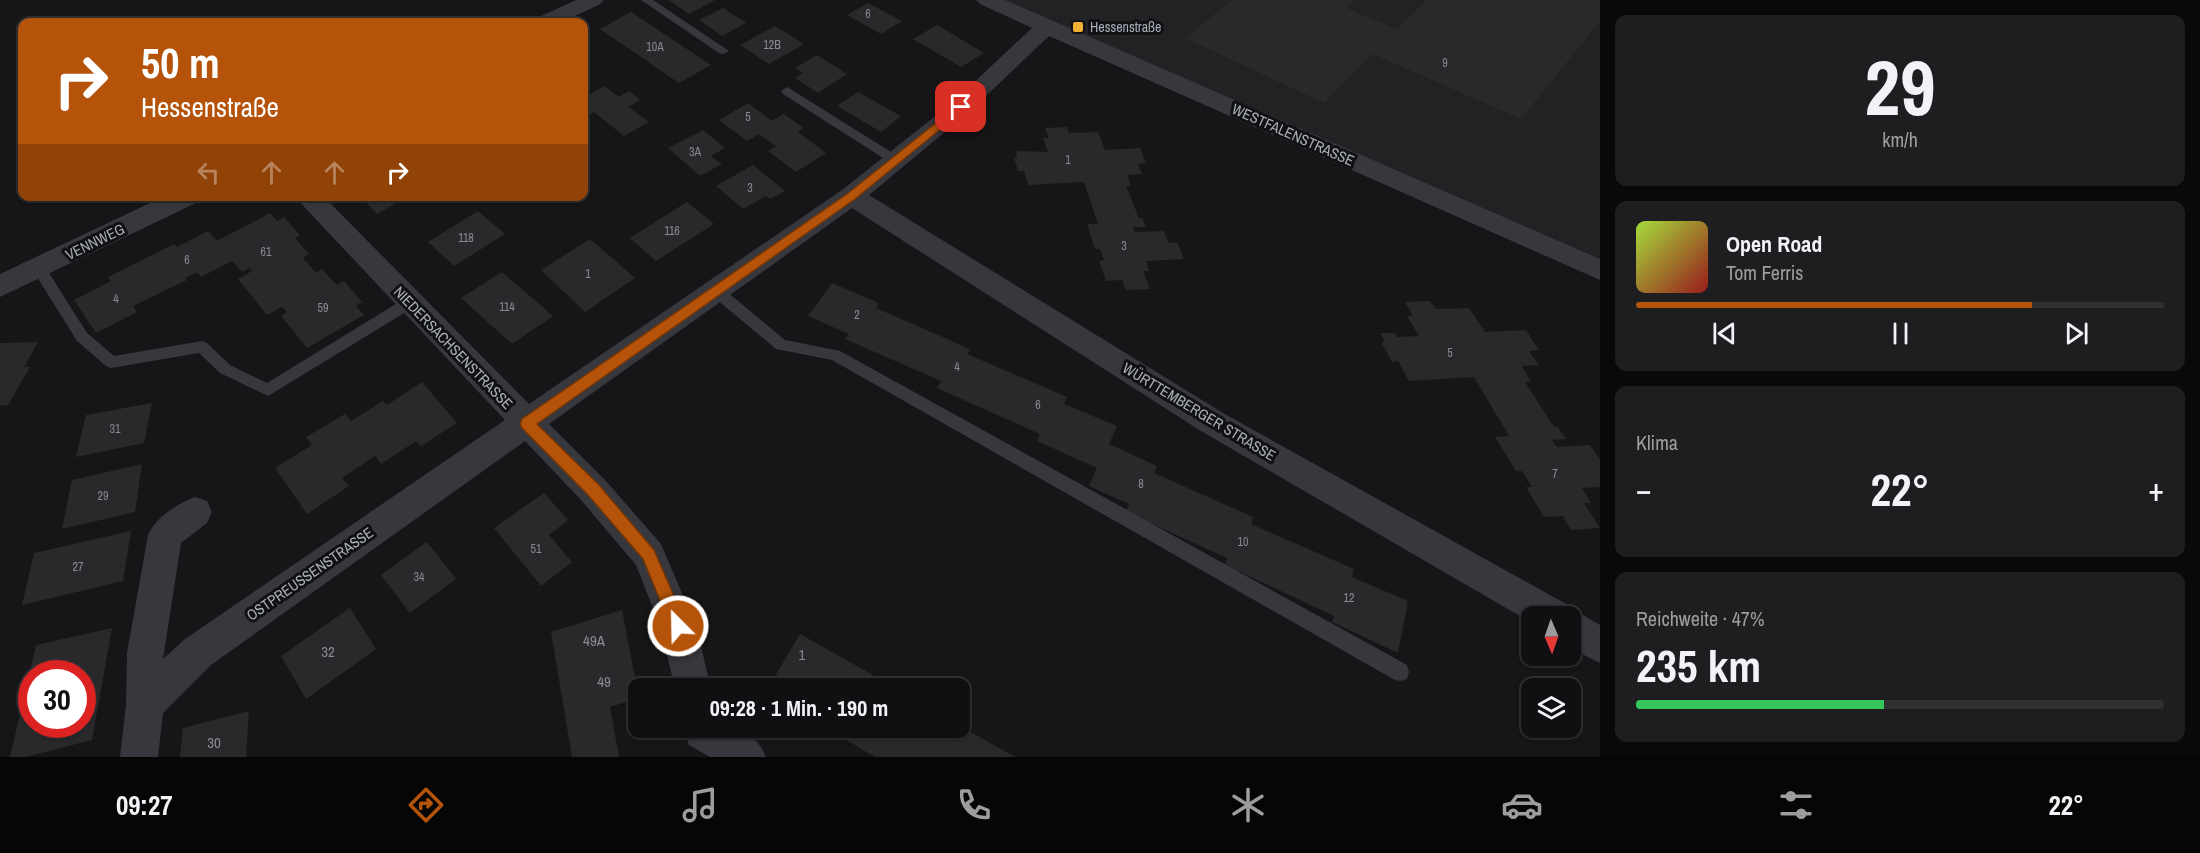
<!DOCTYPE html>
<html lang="de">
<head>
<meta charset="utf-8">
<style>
	body { margin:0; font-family:"Archivo Narrow",sans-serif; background:#1e1e20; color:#f1f3f6; height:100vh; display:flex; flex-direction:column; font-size:22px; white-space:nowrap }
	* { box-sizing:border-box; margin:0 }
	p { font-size:20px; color:#9c9d9f }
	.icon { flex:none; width:33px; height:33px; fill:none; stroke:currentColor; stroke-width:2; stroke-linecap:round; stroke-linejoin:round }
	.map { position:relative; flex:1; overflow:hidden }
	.side { display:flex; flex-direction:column; gap:15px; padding:15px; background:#09090a; width:600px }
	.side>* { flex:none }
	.top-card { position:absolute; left:18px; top:18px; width:570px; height:183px; border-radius:12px; box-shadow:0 2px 4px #0004,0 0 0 2px #303032; background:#b45309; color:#fff; overflow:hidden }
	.needle { width:39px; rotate:178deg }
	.buttons { position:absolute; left:1521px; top:606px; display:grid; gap:12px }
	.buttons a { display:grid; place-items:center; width:60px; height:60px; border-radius:12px; background:#101012; box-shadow:0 2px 4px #0004,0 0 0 2px #303032; font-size:30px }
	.speed { position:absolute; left:18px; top:660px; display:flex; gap:12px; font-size:30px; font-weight:700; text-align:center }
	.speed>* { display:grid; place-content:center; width:78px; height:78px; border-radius:50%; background:#101012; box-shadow:0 2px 4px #0004,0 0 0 2px #303032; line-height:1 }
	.speed .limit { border:9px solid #d22; background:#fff; color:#111 }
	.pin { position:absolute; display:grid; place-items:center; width:51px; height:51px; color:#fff; margin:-26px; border-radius:12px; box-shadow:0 3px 9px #0006 }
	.me { position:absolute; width:66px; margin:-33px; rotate:337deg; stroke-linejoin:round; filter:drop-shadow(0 0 4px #0008) }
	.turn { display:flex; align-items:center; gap:21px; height:126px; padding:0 24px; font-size:27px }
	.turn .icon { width:78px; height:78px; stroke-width:2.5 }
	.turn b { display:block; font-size:42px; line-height:51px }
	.lanes { display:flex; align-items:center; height:57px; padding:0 24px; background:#0003; justify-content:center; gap:30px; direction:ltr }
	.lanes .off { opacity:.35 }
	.big { font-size:45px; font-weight:700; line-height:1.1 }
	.side .tile { flex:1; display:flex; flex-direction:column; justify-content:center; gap:9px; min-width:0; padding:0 21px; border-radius:12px; background:#1e1e20 }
	.side .dial { align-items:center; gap:0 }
	.dial b { font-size:78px; line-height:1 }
	.song { display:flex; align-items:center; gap:18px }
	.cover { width:72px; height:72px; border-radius:9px; background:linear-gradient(135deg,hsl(80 70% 55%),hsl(0 70% 35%)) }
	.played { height:6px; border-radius:3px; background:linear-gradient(90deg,#b45309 75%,#303032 75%) }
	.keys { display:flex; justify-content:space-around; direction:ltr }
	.heat { display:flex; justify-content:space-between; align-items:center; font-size:33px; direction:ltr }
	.charge { height:9px; border-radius:4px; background:linear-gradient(90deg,#34c759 47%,#303032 0) }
	.trip { position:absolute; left:628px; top:678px; width:342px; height:60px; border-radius:12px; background:#101012; box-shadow:0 2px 4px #0004,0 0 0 2px #303032; font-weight:700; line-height:60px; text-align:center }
	.dock { display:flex; height:96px; justify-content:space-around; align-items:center; background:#060607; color:#9c9d9f }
	.dock .icon { width:42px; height:42px }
	.dock .current { color:#b45309 }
	.dock b { font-size:27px; color:#f1f3f6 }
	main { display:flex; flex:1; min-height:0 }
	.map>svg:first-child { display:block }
</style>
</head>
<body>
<main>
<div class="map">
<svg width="1600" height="757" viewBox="0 0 1600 757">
	<rect width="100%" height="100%" fill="#161618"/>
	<path fill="#222225" d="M1004,0H1600V264Z"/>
	<g fill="#29292c" fill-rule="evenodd">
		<path d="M669,0H715L689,14Z"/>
		<path d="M1232,0H1354L1346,8L1397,29L1427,0H1600V21L1521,119L1373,54L1324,103L1185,38Z"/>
		<path d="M868,3L902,21L881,34L847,15Z"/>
		<path d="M723,8L746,23L722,36L699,20Z"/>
		<path d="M631,12L711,65L679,83L600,29Z"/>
		<path d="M937,25L984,53L961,67L913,39Z"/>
		<path d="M775,26L804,44L769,64L740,45Z"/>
		<path d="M817,55L847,74L818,93L795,78L803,73L795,68Z"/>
		<path d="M604,86L619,97L629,91L640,100L628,107L649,122L624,136L594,112L584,119V98Z"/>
		<path d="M858,92L901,116L881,132L837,106Z"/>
		<path d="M748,103L772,121L784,114L804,128L798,132L826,153L796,172L768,151L776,146L759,134L747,141L719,120Z"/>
		<path d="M1067,127L1069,133L1098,132L1105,150L1140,148L1146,163L1138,164L1142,174L1127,175L1131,186H1126L1139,218H1142L1146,227H1133L1135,232L1164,231L1169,243L1177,242L1184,259L1146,261L1149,271H1143L1150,289L1126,290L1122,280L1106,281L1099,261L1104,260L1100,249H1095L1087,224H1098L1084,182L1028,185L1024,171H1018L1014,158L1017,157L1016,151L1048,152L1043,138H1049L1045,128Z"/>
		<path d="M703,130L725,148L711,156L722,164L700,176L668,148Z"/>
		<path d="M753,165L785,191L770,199L766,196L743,209L716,186Z"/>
		<path d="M360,196H409L377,214Z"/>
		<path d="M687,202L714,224L656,261L630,238Z"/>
		<path d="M478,211L505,234L454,266L428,242Z"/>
		<path d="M270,213L277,221L284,217L300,235L295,238L309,254L303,258L316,273L322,269L337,285L344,281L362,302L356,306L364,315L307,348L281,316L287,312L282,307L267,315L238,279L252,271L250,268L242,272L232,261L201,277L197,272L185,278L187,280L133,306L137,312L96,333L74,300L111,281L108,277L174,244L177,247L208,231L217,241Z"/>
		<path d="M590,239L635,278L585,312L541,270Z"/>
		<path d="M502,272L553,316L512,344L461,298Z"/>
		<path d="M832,283L879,303L876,308L970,349L967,354L1067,397L1064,404L1117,426L1109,444L1157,466L1154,473L1253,517L1251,524L1354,569L1352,577L1408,601L1398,653L1332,622L1334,616L1225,565L1227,558L1126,512L1129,504L1089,486L1097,468L1037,441L1040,434L937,388L941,381L845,339L849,334L808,316Z"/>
		<path d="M1430,301L1436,309L1469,308L1485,332L1526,330L1539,350L1529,351L1539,365L1522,366L1531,382H1525L1554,427H1558L1566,439L1552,440L1557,447L1590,445L1600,460V487L1582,488L1591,503H1584L1600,528L1571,530L1563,516L1544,517L1526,487H1532L1522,471H1516L1495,437L1509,436L1474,377L1409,381L1398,361L1392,362L1381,342H1385L1380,333H1395L1397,337L1419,336L1407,316H1413L1405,302Z"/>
		<path d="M38,342L24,367H30L8,405L0,406V343Z"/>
		<path d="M422,382L457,423L421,446L416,441L381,464L375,456L342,478L349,486L307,514L275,468L312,445L306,437L345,414L351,421L383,401L387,405Z"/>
		<path d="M152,403L144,443L76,457L86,415Z"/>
		<path d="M142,464L135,512L62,529L72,480Z"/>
		<path d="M544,493L568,520L549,535L572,562L541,586L494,528Z"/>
		<path d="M131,531L123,581L22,605L34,553Z"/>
		<path d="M427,542L456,579L410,613L381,575Z"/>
		<path d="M350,608L376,649L306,699L281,656Z"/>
		<path d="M622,610L639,698L610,707L619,757H572L551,632Z"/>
		<path d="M112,628L92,740L25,757H10L36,645ZM32,674H82V724H32Z"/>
		<path d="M800,634L896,688H768Z"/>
		<path d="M249,711L246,757H180L183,728Z"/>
		<path d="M960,726L1015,757H875L826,728H960Z"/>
	</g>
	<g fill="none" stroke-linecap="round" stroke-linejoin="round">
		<g fill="#37383d" fill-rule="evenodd">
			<path d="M641,0H653L729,51L723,54L719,53Z"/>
			<path d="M787,87L899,157L901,160L899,163H891L783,94L781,91Z"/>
			<path d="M39,264L44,265L87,333L114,356L202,341L207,343L230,365L267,383L404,299L409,298L416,303L414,307L268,396L220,373L199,353L111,368L106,366L77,341L32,269Z"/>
			<path d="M715,285L720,286L785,340L840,351L1407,665L1409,672L1407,679L1400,681L1393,679L832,360L776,349L710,294L708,290Z"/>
		</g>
		<g fill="#37383d" fill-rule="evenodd">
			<path d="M576,0H604L600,4L563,22H536L539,17Z"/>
			<path d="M976,0H1005L1600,259V280L1049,36L969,112L869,195L1223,413L1566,604L1568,610L1583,615L1600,625V663L1570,648V616H1532V623L1201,431L852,208L549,424L605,480L661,544L696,626L711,688H675L660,626L636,565L581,500L525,441L211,665L163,713L158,757H120L126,705L127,653L148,535C156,517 177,504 195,497L207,501L212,512L207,523L181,543L163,659L185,639L505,420L294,196H323L529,404L842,190L953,102L1032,28L980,4Z"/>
			<path d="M165,196H202L198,202L0,297V274Z"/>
			<path d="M685,728C718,728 752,721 766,757H710L689,745L684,731Z"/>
		</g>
	</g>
	<path fill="#b45309" stroke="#753606" stroke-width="1.5" d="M961,103L966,107L965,109L855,199L537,424L599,485L654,550L687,626L684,632L678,634L673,632L643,559L588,495L522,428L520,424L522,419L847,194Z"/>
	<rect fill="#f2b134" stroke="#111113" stroke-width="2" x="1072" y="21" width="12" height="12" rx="3"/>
	<g text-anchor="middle" stroke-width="6" stroke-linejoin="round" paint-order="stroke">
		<g font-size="12" fill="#888b94">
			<text x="868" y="18">6</text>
			<text x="772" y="49">12B</text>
			<text x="655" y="51">10A</text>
			<text x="1445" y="67">9</text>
			<text x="748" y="121">5</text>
			<text x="695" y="156">3A</text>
			<text x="1068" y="164">1</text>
			<text x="750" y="192">3</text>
			<text x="672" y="235">116</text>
			<text x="466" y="242">118</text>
			<text x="1124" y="250">3</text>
			<text x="266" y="256">61</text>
			<text x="187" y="264">6</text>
			<text x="588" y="278">1</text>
			<text x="116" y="303">4</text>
			<text x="507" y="311">114</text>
			<text x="323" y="312">59</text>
			<text x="857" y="319">2</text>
			<text x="1450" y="357">5</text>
			<text x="957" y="371">4</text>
			<text x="1038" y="409">6</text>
			<text x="115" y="433">31</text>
			<text x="1555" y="478">7</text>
			<text x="1141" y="488">8</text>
			<text x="103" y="500">29</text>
			<text x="1243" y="546">10</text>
			<text x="536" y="553">51</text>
			<text x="78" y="571">27</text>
			<text x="419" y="581">34</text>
			<text x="1349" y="602">12</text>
		</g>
		<g font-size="14" fill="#a8adb8" stroke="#111113" text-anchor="start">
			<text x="1090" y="32">Hessenstraße</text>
		</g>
		<g font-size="15" fill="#a8adb8" stroke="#111113">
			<text transform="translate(1293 135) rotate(24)" y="5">WESTFALENSTRASSE</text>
			<text transform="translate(95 242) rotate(-26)" y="5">VENNWEG</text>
			<text transform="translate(453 348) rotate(46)" y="5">NIEDERSACHSENSTRASSE</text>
			<text transform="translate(1199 412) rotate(31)" y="5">WÜRTTEMBERGER STRASSE</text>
			<text transform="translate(310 574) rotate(-35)" y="5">OSTPREUSSENSTRASSE</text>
		</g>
		<g font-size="15" fill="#888b94">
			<text x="594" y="646">49A</text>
			<text x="328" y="657">32</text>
			<text x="802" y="660">1</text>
			<text x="604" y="687">49</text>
			<text x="214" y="748">30</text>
		</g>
	</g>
</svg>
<div class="buttons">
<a><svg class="needle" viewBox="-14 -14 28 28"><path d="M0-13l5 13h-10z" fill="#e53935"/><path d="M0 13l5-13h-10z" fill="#9c9d9f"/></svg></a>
<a><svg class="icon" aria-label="layers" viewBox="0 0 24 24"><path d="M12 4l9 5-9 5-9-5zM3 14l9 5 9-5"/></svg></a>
</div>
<div class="speed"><div class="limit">30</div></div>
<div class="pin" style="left:961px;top:107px;background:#d93025"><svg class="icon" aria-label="arrive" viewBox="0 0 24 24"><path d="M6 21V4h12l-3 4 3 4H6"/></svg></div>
<svg class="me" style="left:678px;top:626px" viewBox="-20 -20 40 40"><circle r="17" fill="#b45309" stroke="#fff" stroke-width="3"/><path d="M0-11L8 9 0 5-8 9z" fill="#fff"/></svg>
<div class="trip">09:28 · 1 Min. · 190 m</div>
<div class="top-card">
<div class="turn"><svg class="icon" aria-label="right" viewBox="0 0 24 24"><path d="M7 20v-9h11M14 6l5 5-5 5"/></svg><div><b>50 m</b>Hessenstraße</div></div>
<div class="lanes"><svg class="icon off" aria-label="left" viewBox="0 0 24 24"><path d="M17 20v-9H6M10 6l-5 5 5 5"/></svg><svg class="icon off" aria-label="ahead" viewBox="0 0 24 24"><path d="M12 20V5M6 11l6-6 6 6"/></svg><svg class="icon off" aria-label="ahead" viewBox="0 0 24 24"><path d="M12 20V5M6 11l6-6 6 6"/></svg><svg class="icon" aria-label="right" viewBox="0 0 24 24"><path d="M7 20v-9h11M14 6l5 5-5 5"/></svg></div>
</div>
</div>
<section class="side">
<div class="tile dial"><b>29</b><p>km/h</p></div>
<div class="tile">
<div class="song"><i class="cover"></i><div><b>Open Road</b><p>Tom Ferris</p></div></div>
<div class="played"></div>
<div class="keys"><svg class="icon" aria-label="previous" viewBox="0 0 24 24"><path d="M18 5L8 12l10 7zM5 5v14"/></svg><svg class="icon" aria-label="pause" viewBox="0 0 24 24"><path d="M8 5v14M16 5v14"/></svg><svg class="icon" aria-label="next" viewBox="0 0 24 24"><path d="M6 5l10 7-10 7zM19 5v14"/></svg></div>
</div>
<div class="tile"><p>Klima</p>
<div class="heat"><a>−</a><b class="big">22°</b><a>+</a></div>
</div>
<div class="tile"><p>Reichweite · 47%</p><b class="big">235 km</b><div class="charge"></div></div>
</section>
</main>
<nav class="dock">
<b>09:27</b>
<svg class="icon current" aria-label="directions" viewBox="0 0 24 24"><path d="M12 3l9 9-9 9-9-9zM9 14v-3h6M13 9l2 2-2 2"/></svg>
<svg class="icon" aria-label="music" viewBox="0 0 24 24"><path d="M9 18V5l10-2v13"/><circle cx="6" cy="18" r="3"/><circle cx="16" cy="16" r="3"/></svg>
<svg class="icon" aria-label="phone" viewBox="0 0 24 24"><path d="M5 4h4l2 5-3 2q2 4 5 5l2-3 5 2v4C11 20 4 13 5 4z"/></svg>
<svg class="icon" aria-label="climate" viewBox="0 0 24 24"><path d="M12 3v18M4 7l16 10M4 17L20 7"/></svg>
<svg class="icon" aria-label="car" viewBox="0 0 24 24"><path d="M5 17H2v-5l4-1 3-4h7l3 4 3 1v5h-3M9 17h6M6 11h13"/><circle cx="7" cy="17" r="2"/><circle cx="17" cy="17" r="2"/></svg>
<svg class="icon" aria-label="filters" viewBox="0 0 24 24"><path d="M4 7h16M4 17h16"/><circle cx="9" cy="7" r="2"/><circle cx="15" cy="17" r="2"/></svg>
<b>22°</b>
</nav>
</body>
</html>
